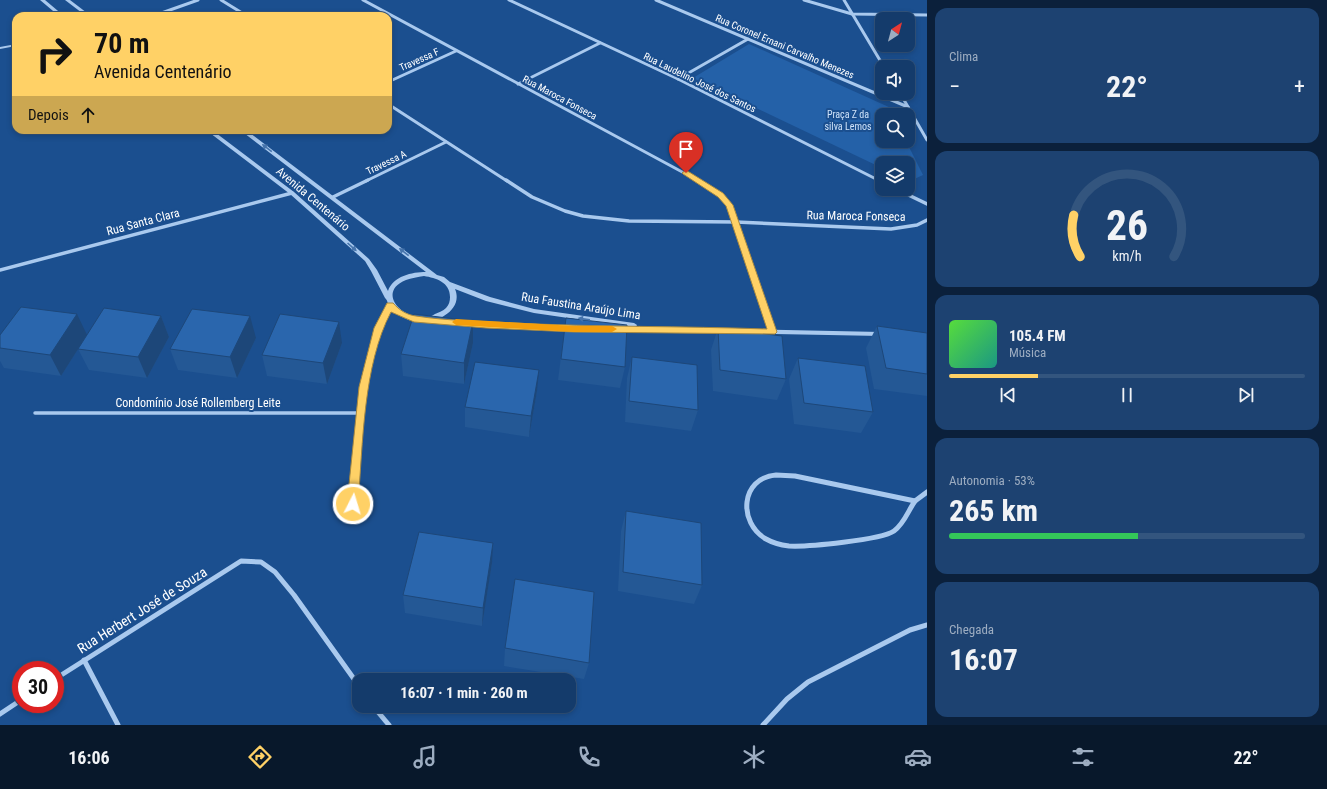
<!DOCTYPE html>
<html lang="pt">
<head>
<meta charset="utf-8">
<style>
	body { margin:0; font-family:"Roboto Condensed",sans-serif; background:#1d4271; color:#f1f3f6; height:100vh; display:flex; flex-direction:column; font-size:15px; white-space:nowrap }
	* { box-sizing:border-box; margin:0 }
	p { font-size:13px; color:#9dadc1 }
	.icon { flex:none; width:22px; height:22px; fill:none; stroke:currentColor; stroke-width:2; stroke-linecap:round; stroke-linejoin:round }
	.map { position:relative; flex:1; overflow:hidden }
	.panel { display:flex; flex-direction:column; gap:8px; padding:8px; background:#0b203b; width:400px }
	.panel>* { flex:none }
	.banner { position:absolute; left:12px; top:12px; width:380px; height:122px; border-radius:12px; box-shadow:0 2px 6px #0003,0 0 0 1px #33557e; background:#ffd166; color:#111; overflow:hidden }
	.needle { width:26px; rotate:36deg }
	.controls { position:absolute; left:875px; top:12px; display:grid; gap:8px }
	.controls a { display:grid; place-items:center; width:40px; height:40px; border-radius:8px; background:#143b6b; box-shadow:0 2px 6px #0003,0 0 0 1px #33557e; font-size:20px }
	.speed { position:absolute; left:12px; top:661px; display:flex; gap:8px; font-size:20px; font-weight:700; text-align:center }
	.speed>* { display:grid; place-content:center; width:52px; height:52px; border-radius:50%; background:#143b6b; box-shadow:0 2px 6px #0003,0 0 0 1px #33557e; line-height:1 }
	.speed .limit { border:6px solid #d22; background:#fff; color:#111 }
	.pin { position:absolute; display:grid; place-items:center; width:34px; height:34px; color:#fff; margin:-41px -17px; border-radius:50% 50% 50% 0; rotate:-45deg; box-shadow:0 0 4px #0007 }
	.pin .icon { rotate:45deg }
	.me { position:absolute; width:44px; margin:-22px; rotate:5deg; stroke-linejoin:round; filter:drop-shadow(0 0 3px #0008) }
	.turn { display:flex; align-items:center; gap:14px; height:84px; padding:0 16px; font-size:18px }
	.turn .icon { width:52px; height:52px; stroke-width:2.5 }
	.turn b { display:block; font-size:28px; line-height:34px }
	.then { display:flex; align-items:center; height:38px; padding:0 16px; background:#0003; gap:8px; font-size:15px }
	.big { font-size:30px; font-weight:700; line-height:1.1 }
	.panel .tile { flex:1; display:flex; flex-direction:column; justify-content:center; gap:6px; min-width:0; padding:0 14px; border-radius:12px; background:#1d4271 }
	.panel .dial { align-items:center; gap:0 }
	.dial svg { height:104px; overflow:visible; fill:none; stroke:#33557e; stroke-width:7; stroke-linecap:round; text-anchor:middle }
	.dial text { fill:#f1f3f6; stroke:none }
	.song { display:flex; align-items:center; gap:12px }
	.cover { width:48px; height:48px; border-radius:6px; background:linear-gradient(135deg,hsl(110 70% 55%),hsl(170 70% 35%)) }
	.played { height:4px; border-radius:2px; background:linear-gradient(90deg,#ffd166 25%,#33557e 25%) }
	.keys { display:flex; justify-content:space-around; direction:ltr }
	.heat { display:flex; justify-content:space-between; align-items:center; font-size:22px; direction:ltr }
	.charge { height:6px; border-radius:3px; background:linear-gradient(90deg,#34c759 53%,#33557e 0) }
	.trip { position:absolute; left:352px; top:673px; width:224px; height:40px; border-radius:12px; background:#143b6b; box-shadow:0 2px 6px #0003,0 0 0 1px #33557e; font-weight:700; line-height:40px; text-align:center }
	.menu { display:flex; height:64px; justify-content:space-around; align-items:center; background:#08182b; color:#9dadc1 }
	.menu .icon { width:28px; height:28px }
	.menu .current { color:#ffd166 }
	.menu b { font-size:18px; color:#f1f3f6 }
	main { display:flex; flex:1; min-height:0 }
	.map>svg:first-child { display:block }
</style>
</head>
<body>
<main>
<div class="map">
<svg width="927" height="725" viewBox="0 0 927 725">
	<rect width="100%" height="100%" fill="#1b4f8f"/>
	<path fill="#2461a8" d="M749,44L891,108L894,115H882V141H906L923,175L910,181L908,180V163H882V168L693,78Z"/>
	<g fill="none" stroke-linecap="round" stroke-linejoin="round">
		<g stroke="#a9c9ee" stroke-width="3">
			<path d="M221,0L247,16"/>
			<path d="M363,0L699,181"/>
			<path d="M509,0L678,79L880,181"/>
			<path d="M656,0L908,107"/>
			<path d="M804,0L852,14L927,15"/>
			<path d="M844,0L884,67"/>
			<path d="M153,16L198,0"/>
			<path d="M678,79L748,39"/>
			<path d="M388,82L456,51"/>
			<path d="M518,84L600,43"/>
			<path d="M900,93L927,140"/>
			<path d="M388,104L507,181"/>
			<path d="M366,181L446,142"/>
		</g>
		<g stroke="#a9c9ee" stroke-width="3.5">
			<path d="M506,180L532,197L565,211L583,216L629,221L736,222L891,229L917,225L927,220"/>
			<path d="M697,180L721,195L730,205L772,332"/>
			<path d="M878,180L882,182"/>
			<path d="M896,189L927,204"/>
			<path d="M333,197L368,180"/>
			<path d="M0,270L292,193"/>
			<path d="M35,413H361"/>
			<path d="M361,417L364,387L378,328L390,305"/>
		</g>
		<g stroke="#a9c9ee" stroke-width="5">
			<path d="M776,475L795,476L915,501C908,511 904,524 894,531C881,540 807,547 789,546C781,545 773,543 766,539C738,523 740,478 776,475Z"/>
			<path d="M915,501L927,492"/>
			<path d="M353,504L361,416"/>
			<path d="M84,660L118,725"/>
			<path d="M55,679L241,561L261,562L275,572L294,595L359,686"/>
			<path d="M373,706L389,725"/>
			<path d="M0,714L21,700"/>
			<path d="M763,725L787,699L808,682L910,630L927,625"/>
		</g>
		<g fill="#a9c9ee" fill-rule="evenodd">
			<path d="M40,0H45L64,16H59Z"/>
			<path d="M65,0H70L91,16H86Z"/>
			<path d="M16,44V46L0,49V47Z"/>
			<path d="M206,130H212L294,192L369,259L377,270L388,291C393,276 412,272 426,272L240,130H246L437,275L444,277L450,282L490,297L534,309L634,323L637,325L636,327L881,332L884,334L881,336L619,331L616,329L617,327H630L534,313L486,301L455,289C465,313 428,328 409,320C401,317 393,313 389,306C387,302 388,301 385,298L371,271L365,261L290,194ZM424,276C436,278 450,282 450,297C450,301 449,305 446,308C443,311 439,312 435,314C433,315 430,317 427,317C402,321 376,292 406,280C411,278 418,277 424,276Z"/>
			<path d="M461,321L573,327L576,329L573,331L463,325H461L460,323Z"/>
		</g>
	</g>
	<g fill="#245895">
		<path d="M161,316L169,337L147,378L89,370L78,349L61,376L4,368L0,361V335H87Z"/>
		<path d="M566,318L625,367L620,388L558,380Z"/>
		<path d="M877,326L927,333V396L874,389L866,348Z"/>
		<path d="M718,328L786,379L777,400L713,391L711,350Z"/>
		<path d="M256,338L237,378L178,370L170,349Z"/>
		<path d="M342,343L327,384L267,376L262,355Z"/>
		<path d="M473,343L464,384L403,376L401,354Z"/>
		<path d="M632,357L698,410L691,431L625,422L627,378Z"/>
		<path d="M798,358L873,412L861,433L794,424L789,379Z"/>
		<path d="M537,391L529,437L465,427V407Z"/>
		<path d="M626,511L702,585L694,604L618,591L621,531Z"/>
		<path d="M492,563L482,626L405,613L403,595Z"/>
		<path d="M505,648L589,663L584,679L504,666Z"/>
	</g>
	<g fill="#1d4779">
		<path d="M77,314L87,335L61,376L50,355Z"/>
		<path d="M161,316L169,337L147,378L138,357Z"/>
		<path d="M250,316L256,338L237,378L230,357Z"/>
		<path d="M473,321V343L464,384V363Z"/>
		<path d="M339,322L342,343L327,384L323,363Z"/>
		<path d="M539,370L537,391L529,437L531,416Z"/>
		<path d="M493,543L492,563L482,626L483,608Z"/>
	</g>
	<g fill="#2a66ad" stroke="#1d4779">
		<path d="M21,307L77,314L50,355L0,348V335Z"/>
		<path d="M104,308L161,316L138,357L78,349Z"/>
		<path d="M192,309L250,316L230,357L170,349Z"/>
		<path d="M280,314L339,322L323,363L262,355Z"/>
		<path d="M414,314L473,321L464,363L401,354Z"/>
		<path d="M566,318L627,325L625,367L561,359Z"/>
		<path d="M877,326L927,333V374L886,368Z"/>
		<path d="M718,328L782,336L786,379L720,370Z"/>
		<path d="M632,357L697,365L698,410L629,401Z"/>
		<path d="M798,358L865,366L873,412L804,403Z"/>
		<path d="M475,362L539,370L531,416L465,407Z"/>
		<path d="M626,511L701,523L702,585L623,572Z"/>
		<path d="M419,532L493,543L483,608L403,595Z"/>
		<path d="M515,579L594,592L589,663L505,648Z"/>
	</g>
	<defs><path id="oneway-solid" d="M-6-.8H1V-3.2L6.5 0L1 3.2V.8H-6Z"/></defs>
	<g fill="#4674ac">
		<use href="#oneway-solid" transform="translate(267 148) rotate(-143)"/>
		<use href="#oneway-solid" transform="translate(352 247) rotate(42)"/>
		<use href="#oneway-solid" transform="translate(404 252) rotate(-142)"/>
		<use href="#oneway-solid" transform="translate(584 319) rotate(-172)"/>
	</g>
	<path fill="#ffd166" stroke="#a68842" d="M686,170L723,193L733,205L777,332L775,334L574,332L486,328L414,322L391,312C363,365 363,444 358,504L356,507L353,509L349,507L347,504L359,387L374,328L387,303H393C399,310 407,315 416,316C448,321 481,321 513,323C597,327 682,326 767,329L726,206L718,197L683,174L682,173Z"/>
	<path fill="#f59e0b" d="M456,319L574,326H612L617,329L612,332H574L456,325L452,322Z"/>
	<g text-anchor="middle" stroke-width="4" stroke-linejoin="round" paint-order="stroke">
		<g font-size="10" fill="#fff" stroke="#1b4f8f">
			<text transform="translate(785 46) rotate(23)" y="4">Rua Coronel Ernani Carvalho Menezes</text>
			<text transform="translate(419 59) rotate(-24)" y="4">Travessa F</text>
			<text transform="translate(700 82) rotate(26)" y="4">Rua Laudelino José dos Santos</text>
			<text transform="translate(560 97) rotate(28)" y="4">Rua Maroca Fonseca</text>
			<text transform="translate(386 162) rotate(-26)" y="4">Travessa A</text>
		</g>
		<g font-size="10" fill="#cfe3fa" stroke="#1b4f8f">
			<text x="848" y="118">Praça Z da<tspan x="848" dy="12">silva Lemos</tspan></text>
		</g>
		<g font-size="12" fill="#fff" stroke="#1b4f8f">
			<text transform="translate(313 199) rotate(40)" y="4">Avenida Centenário</text>
			<text transform="translate(856 216) rotate(1)" y="4">Rua Maroca Fonseca</text>
			<text transform="translate(143 222) rotate(-15)" y="4">Rua Santa Clara</text>
			<text transform="translate(581 306) rotate(9)" y="4">Rua Faustina Araújo Lima</text>
			<text x="198" y="407">Condomínio José Rollemberg Leite</text>
		</g>
		<g font-size="14" fill="#fff" stroke="#1b4f8f">
			<text transform="translate(142 610) rotate(-32)" y="5">Rua Herbert José de Souza</text>
		</g>
	</g>
</svg>
<div class="controls">
<a><svg class="needle" viewBox="-14 -14 28 28"><path d="M0-13l5 13h-10z" fill="#e53935"/><path d="M0 13l5-13h-10z" fill="#9dadc1"/></svg></a>
<a><svg class="icon" aria-label="sound" viewBox="0 0 24 24"><path d="M4 9h4l5-4v14l-5-4H4zM17 9q2 3 0 6"/></svg></a>
<a><svg class="icon" aria-label="search" viewBox="0 0 24 24"><circle cx="10" cy="10" r="6"/><path d="M15 15l6 6"/></svg></a>
<a><svg class="icon" aria-label="layers" viewBox="0 0 24 24"><path d="M12 4l9 5-9 5-9-5zM3 14l9 5 9-5"/></svg></a>
</div>
<div class="speed"><div class="limit">30</div></div>
<div class="pin" style="left:686px;top:173px;background:#d93025"><svg class="icon" aria-label="arrive" viewBox="0 0 24 24"><path d="M6 21V4h12l-3 4 3 4H6"/></svg></div>
<svg class="me" style="left:353px;top:504px" viewBox="-20 -20 40 40"><circle r="17" fill="#ffd166" stroke="#fff" stroke-width="3"/><path d="M0-11L8 9 0 5-8 9z" fill="#fff"/></svg>
<div class="trip">16:07 · 1 min · 260 m</div>
<div class="banner">
<div class="turn"><svg class="icon" aria-label="right" viewBox="0 0 24 24"><path d="M7 20v-9h11M14 6l5 5-5 5"/></svg><div><b>70 m</b>Avenida Centenário</div></div>
<div class="then">Depois<svg class="icon" aria-label="ahead" viewBox="0 0 24 24"><path d="M12 20V5M6 11l6-6 6 6"/></svg></div>
</div>
</div>
<section class="panel">
<div class="tile"><p>Clima</p>
<div class="heat"><a>−</a><b class="big">22°</b><a>+</a></div>
</div>
<div class="tile dial"><svg viewBox="0 0 100 80">
<path d="M14 69A42 42 0 1 1 86 69"/>
<path d="M14 69A42 42 0 0 1 9 37" stroke="#ffd166"/>
<text x="50" y="56" font-size="32" font-weight="700">26</text>
<text x="50" y="72" font-size="11">km/h</text>
</svg></div>
<div class="tile">
<div class="song"><i class="cover"></i><div><b>105.4 FM</b><p>Música</p></div></div>
<div class="played"></div>
<div class="keys"><svg class="icon" aria-label="previous" viewBox="0 0 24 24"><path d="M18 5L8 12l10 7zM5 5v14"/></svg><svg class="icon" aria-label="pause" viewBox="0 0 24 24"><path d="M8 5v14M16 5v14"/></svg><svg class="icon" aria-label="next" viewBox="0 0 24 24"><path d="M6 5l10 7-10 7zM19 5v14"/></svg></div>
</div>
<div class="tile"><p>Autonomia · 53%</p><b class="big">265 km</b><div class="charge"></div></div>
<div class="tile"><p>Chegada</p><b class="big">16:07</b></div>
</section>
</main>
<nav class="menu">
<b>16:06</b>
<svg class="icon current" aria-label="directions" viewBox="0 0 24 24"><path d="M12 3l9 9-9 9-9-9zM9 14v-3h6M13 9l2 2-2 2"/></svg>
<svg class="icon" aria-label="music" viewBox="0 0 24 24"><path d="M9 18V5l10-2v13"/><circle cx="6" cy="18" r="3"/><circle cx="16" cy="16" r="3"/></svg>
<svg class="icon" aria-label="phone" viewBox="0 0 24 24"><path d="M5 4h4l2 5-3 2q2 4 5 5l2-3 5 2v4C11 20 4 13 5 4z"/></svg>
<svg class="icon" aria-label="climate" viewBox="0 0 24 24"><path d="M12 3v18M4 7l16 10M4 17L20 7"/></svg>
<svg class="icon" aria-label="car" viewBox="0 0 24 24"><path d="M5 17H2v-5l4-1 3-4h7l3 4 3 1v5h-3M9 17h6M6 11h13"/><circle cx="7" cy="17" r="2"/><circle cx="17" cy="17" r="2"/></svg>
<svg class="icon" aria-label="filters" viewBox="0 0 24 24"><path d="M4 7h16M4 17h16"/><circle cx="9" cy="7" r="2"/><circle cx="15" cy="17" r="2"/></svg>
<b>22°</b>
</nav>
</body>
</html>
